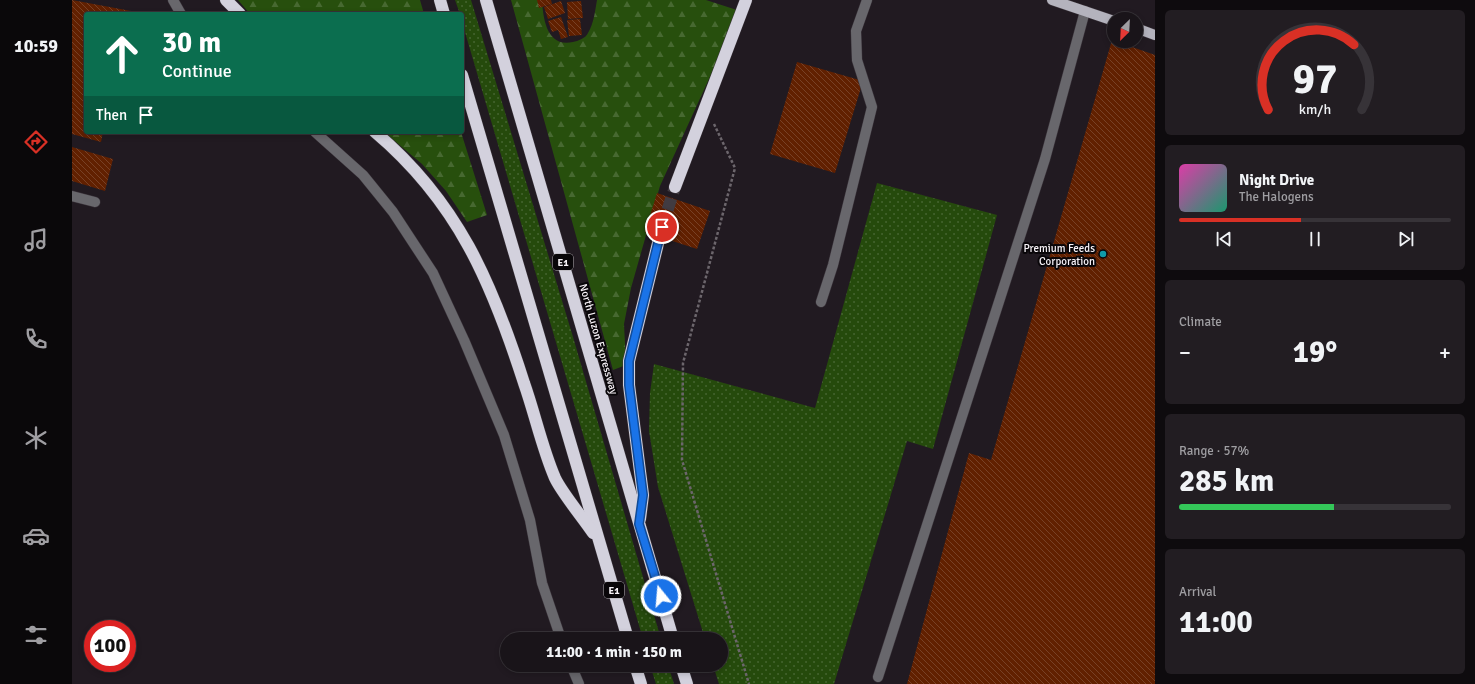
<!DOCTYPE html>
<html lang="en">
<head>
<meta charset="utf-8">
<style>
	body { margin:0; font-family:Signika,sans-serif; background:#221d22; color:#f1f3f6; height:100vh; display:flex; flex-direction:column; font-size:15px; white-space:nowrap }
	* { box-sizing:border-box; margin:0 }
	p { font-size:13px; color:#9f9ea2 }
	.icon { flex:none; width:22px; height:22px; fill:none; stroke:currentColor; stroke-width:2; stroke-linecap:round; stroke-linejoin:round }
	.map { position:relative; flex:1; overflow:hidden }
	.panel { display:flex; flex-direction:column; gap:10px; padding:10px; background:#0e0b0e; width:320px }
	.panel>* { flex:none }
	.hud { position:absolute; left:12px; top:12px; width:380px; height:122px; border-radius:4px; box-shadow:0 2px 6px #0003,0 0 0 1px #373338; background:#0b6e4f; color:#fff; overflow:hidden }
	.needle { width:26px; rotate:204deg }
	.tools { position:absolute; left:1035px; top:12px; display:grid; gap:8px }
	.tools a { display:grid; place-items:center; width:36px; height:36px; border-radius:50%; background:#191419; box-shadow:0 2px 6px #0003,0 0 0 1px #373338; font-size:20px }
	.speed { position:absolute; left:12px; top:620px; display:flex; gap:8px; font-size:20px; font-weight:700; text-align:center }
	.speed>* { display:grid; place-content:center; width:52px; height:52px; border-radius:50%; background:#191419; box-shadow:0 2px 6px #0003,0 0 0 1px #373338; line-height:1 }
	.speed .limit { border:6px solid #d22; background:#fff; color:#111 }
	.pin { position:absolute; display:grid; place-items:center; width:34px; height:34px; color:#fff; margin:-17px; border:2px solid #fff; border-radius:50%; box-shadow:0 1px 4px #0007 }
	.me { position:absolute; width:44px; margin:-22px; rotate:343deg; stroke-linejoin:round; filter:drop-shadow(0 0 3px #0008) }
	.turn { display:flex; align-items:center; gap:14px; height:84px; padding:0 12px; font-size:18px }
	.turn .icon { width:52px; height:52px; stroke-width:2.5 }
	.turn b { display:block; font-size:28px; line-height:34px }
	.then { display:flex; align-items:center; height:38px; padding:0 12px; background:#0003; gap:8px; font-size:15px }
	.big { font-size:30px; font-weight:700; line-height:1.1 }
	.panel .widget { flex:1; display:flex; flex-direction:column; justify-content:center; gap:6px; min-width:0; padding:0 14px; border-radius:6px; background:#221d22 }
	.panel .dial { align-items:center; gap:0 }
	.dial svg { height:104px; overflow:visible; fill:none; stroke:#373338; stroke-width:7; stroke-linecap:round; text-anchor:middle }
	.dial text { fill:#f1f3f6; stroke:none }
	.song { display:flex; align-items:center; gap:12px }
	.cover { width:48px; height:48px; border-radius:6px; background:linear-gradient(135deg,hsl(320 70% 55%),hsl(160 70% 35%)) }
	.played { height:4px; border-radius:2px; background:linear-gradient(90deg,#d93025 45%,#373338 45%) }
	.keys { display:flex; justify-content:space-around; direction:ltr }
	.heat { display:flex; justify-content:space-between; align-items:center; font-size:22px; direction:ltr }
	.charge { height:6px; border-radius:3px; background:linear-gradient(90deg,#34c759 57%,#373338 0) }
	.trip { position:absolute; left:428px; top:632px; width:228px; height:40px; border-radius:20px; background:#191419; box-shadow:0 2px 6px #0003,0 0 0 1px #373338; font-weight:700; line-height:40px; text-align:center }
	main { display:flex; flex:1; min-height:0 }
	.tab-bar { display:flex; flex-direction:column; width:72px; justify-content:space-around; align-items:center; background:#0a080a; color:#9f9ea2 }
	.tab-bar .icon { width:28px; height:28px }
	.tab-bar .current { color:#d93025 }
	.tab-bar b { font-size:18px; color:#f1f3f6 }
	.map>svg:first-child { display:block }
</style>
</head>
<body>
<main>
<nav class="tab-bar">
<b>10:59</b>
<svg class="icon current" aria-label="directions" viewBox="0 0 24 24"><path d="M12 3l9 9-9 9-9-9zM9 14v-3h6M13 9l2 2-2 2"/></svg>
<svg class="icon" aria-label="music" viewBox="0 0 24 24"><path d="M9 18V5l10-2v13"/><circle cx="6" cy="18" r="3"/><circle cx="16" cy="16" r="3"/></svg>
<svg class="icon" aria-label="phone" viewBox="0 0 24 24"><path d="M5 4h4l2 5-3 2q2 4 5 5l2-3 5 2v4C11 20 4 13 5 4z"/></svg>
<svg class="icon" aria-label="climate" viewBox="0 0 24 24"><path d="M12 3v18M4 7l16 10M4 17L20 7"/></svg>
<svg class="icon" aria-label="car" viewBox="0 0 24 24"><path d="M5 17H2v-5l4-1 3-4h7l3 4 3 1v5h-3M9 17h6M6 11h13"/><circle cx="7" cy="17" r="2"/><circle cx="17" cy="17" r="2"/></svg>
<svg class="icon" aria-label="filters" viewBox="0 0 24 24"><path d="M4 7h16M4 17h16"/><circle cx="9" cy="7" r="2"/><circle cx="15" cy="17" r="2"/></svg>
</nav>
<div class="map">
<svg width="1083" height="684" viewBox="0 0 1083 684">
	<defs>
		<pattern id="green-dots" width="8" height="8" patternUnits="userSpaceOnUse"><rect width="8" height="8" fill="#254a0c"/><path d="M2 2h.1M6 6h.1" fill="none" stroke="#456530" stroke-width="1.8" stroke-linecap="round"/></pattern>
		<pattern id="forest-firs" width="22" height="20" patternUnits="userSpaceOnUse"><rect width="22" height="20" fill="#274f0d"/><path d="M5 1l3.5 6h-7zM16 11l3.5 6h-7z" fill="#476931"/></pattern>
		<pattern id="building-back-hatch" width="6" height="6" patternUnits="userSpaceOnUse"><rect width="6" height="6" fill="#612000"/><path d="M-1 5l2 2M0 0l6 6M5-1l2 2" fill="none" stroke="#784126"/></pattern>
	</defs>
	<rect width="100%" height="100%" fill="#211a21"/>
	<g fill="url(#green-dots)">
		<path d="M383,0H399L501,337L589,639H571L390,22V14H388Z"/>
		<path d="M805,183L925,215L861,449L835,441L762,684H647L641,665H649V639H633L586,487L577,431L578,393L582,364L743,408Z"/>
		<path d="M578,665H596L602,684H584Z"/>
	</g>
	<g fill="url(#forest-firs)">
		<path d="M166,0H348L352,14H178Z"/>
		<path d="M439,0H470C471,19 475,48 501,42C506,41 514,38 516,33C522,23 523,11 525,0H634L668,11L588,186L559,288L552,324L554,365L541,370Z"/>
		<path d="M312,132H389L415,215L395,222L374,191L350,164Z"/>
	</g>
	<g fill="url(#building-back-hatch)">
		<path d="M0,0L59,11L58,14H14V132H31L29,142L0,134Z"/>
		<path d="M465,0H479L480,4L467,8Z"/>
		<path d="M489,1L493,13L476,19L472,7Z"/>
		<path d="M509,1L511,18L496,19L495,2Z"/>
		<path d="M489,17L496,37L489,39L486,30L480,32L476,21Z"/>
		<path d="M508,19L510,35L497,36L495,20Z"/>
		<path d="M1040,40L1083,55V684H835L897,453L919,460Z"/>
		<path d="M725,62L791,81L763,173L698,154Z"/>
		<path d="M0,147L41,159L33,191L0,181Z"/>
		<path d="M585,193L638,211L625,249L573,232Z"/>
	</g>
	<g fill="none" stroke-linecap="round" stroke-linejoin="round">
		<path stroke="#413b41" stroke-width="12" stroke-dasharray="12 6" stroke-linecap="butt" d="M590,227L603,187"/>
		<defs>
			<g id="minor">
				<path d="M101,0L109,14"/>
				<path d="M243,132L291,175L321,212L361,273L392,340L432,435L458,520L470,583L489,639"/>
				<path d="M0,196L23,202"/>
				<path d="M749,302L761,265L800,107L785,60L784,31L795,0"/>
				<path d="M499,665L507,684"/>
				<path d="M806,677L973,159L1013,11"/>
			</g>
			<g id="major">
				<path d="M980,0L1042,21"/>
				<path d="M1064,28L1083,35"/>
			</g>
			<g id="highway">
				<path d="M154,0L168,14"/>
				<path d="M368,0L372,14"/>
				<path d="M414,0L601,639"/>
				<path d="M390,75L556,639"/>
				<path d="M303,132C386,202 420,283 452,383C463,414 470,448 483,478C490,493 511,518 521,533"/>
				<path d="M603,187L674,0"/>
				<path d="M568,519L571,495L557,385V361L590,227"/>
				<path d="M563,665L569,684"/>
				<path d="M609,665L615,684"/>
			</g>
		</defs>
		<use href="#minor" stroke="#3b343b" stroke-width="11"/>
		<use href="#major" stroke="#3b343b" stroke-width="11"/>
		<use href="#highway" stroke="#3b343b" stroke-width="13"/>
		<path stroke="#6c666c" stroke-width="2.5" stroke-dasharray="3 2" stroke-linecap="butt" d="M642,124L663,168L611,363L610,460L677,684"/>
		<use href="#minor" stroke="#68676c" stroke-width="10"/>
		<use href="#major" stroke="#b4b3bd" stroke-width="10"/>
		<use href="#highway" stroke="#d3d1dd" stroke-width="12"/>
	</g>
	<g fill="none" stroke-linecap="round" stroke-linejoin="round">
		<defs>
			<path id="route" d="M589,596L567,524L571,495L557,385V361L590,227"/>
		</defs>
		<use href="#route" stroke="#114b97" stroke-width="10"/>
		<use href="#route" stroke="#1a73e8" stroke-width="7"/>
	</g>
	<circle fill="#0f9aa8" stroke="#090609" stroke-width="1.5" cx="1031" cy="254" r="4"/>
	<g text-anchor="middle" stroke-width="4" stroke-linejoin="round" paint-order="stroke">
		<g fill="#090609" stroke="#b0acb0" stroke-width="1">
			<rect x="481" y="254" width="20" height="16" rx="3"/>
			<rect x="532" y="582" width="20" height="16" rx="3"/>
		</g>
		<g font-size="10" font-weight="bold" fill="#f8f3f8">
			<text x="491" y="266">E1</text>
			<text x="542" y="594">E1</text>
		</g>
		<g font-size="11" fill="#f8f3f8" stroke="#090609" text-anchor="end">
			<text x="1023" y="252">Premium Feeds<tspan x="1023" dy="13">Corporation</tspan></text>
		</g>
		<g font-size="11" fill="#f8f3f8" stroke="#090609">
			<text transform="translate(527 339) rotate(74)" y="4">North Luzon Expressway</text>
		</g>
	</g>
</svg>
<div class="tools">
<a><svg class="needle" viewBox="-14 -14 28 28"><path d="M0-13l5 13h-10z" fill="#e53935"/><path d="M0 13l5-13h-10z" fill="#9f9ea2"/></svg></a>
</div>
<div class="speed"><div class="limit">100</div></div>
<div class="pin" style="left:590px;top:227px;background:#d93025"><svg class="icon" aria-label="arrive" viewBox="0 0 24 24"><path d="M6 21V4h12l-3 4 3 4H6"/></svg></div>
<svg class="me" style="left:589px;top:596px" viewBox="-20 -20 40 40"><circle r="17" fill="#1a73e8" stroke="#fff" stroke-width="3"/><path d="M0-11L8 9 0 5-8 9z" fill="#fff"/></svg>
<div class="trip">11:00 · 1 min · 150 m</div>
<div class="hud">
<div class="turn"><svg class="icon" aria-label="ahead" viewBox="0 0 24 24"><path d="M12 20V5M6 11l6-6 6 6"/></svg><div><b>30 m</b>Continue</div></div>
<div class="then">Then<svg class="icon" aria-label="arrive" viewBox="0 0 24 24"><path d="M6 21V4h12l-3 4 3 4H6"/></svg></div>
</div>
</div>
<section class="panel">
<div class="widget dial"><svg viewBox="0 0 100 80">
<path d="M14 69A42 42 0 1 1 86 69"/>
<path d="M14 69A42 42 0 0 1 80 19" stroke="#d93025"/>
<text x="50" y="56" font-size="32" font-weight="700">97</text>
<text x="50" y="72" font-size="11">km/h</text>
</svg></div>
<div class="widget">
<div class="song"><i class="cover"></i><div><b>Night Drive</b><p>The Halogens</p></div></div>
<div class="played"></div>
<div class="keys"><svg class="icon" aria-label="previous" viewBox="0 0 24 24"><path d="M18 5L8 12l10 7zM5 5v14"/></svg><svg class="icon" aria-label="pause" viewBox="0 0 24 24"><path d="M8 5v14M16 5v14"/></svg><svg class="icon" aria-label="next" viewBox="0 0 24 24"><path d="M6 5l10 7-10 7zM19 5v14"/></svg></div>
</div>
<div class="widget"><p>Climate</p>
<div class="heat"><a>−</a><b class="big">19°</b><a>+</a></div>
</div>
<div class="widget"><p>Range · 57%</p><b class="big">285 km</b><div class="charge"></div></div>
<div class="widget"><p>Arrival</p><b class="big">11:00</b></div>
</section>
</main>
</body>
</html>
